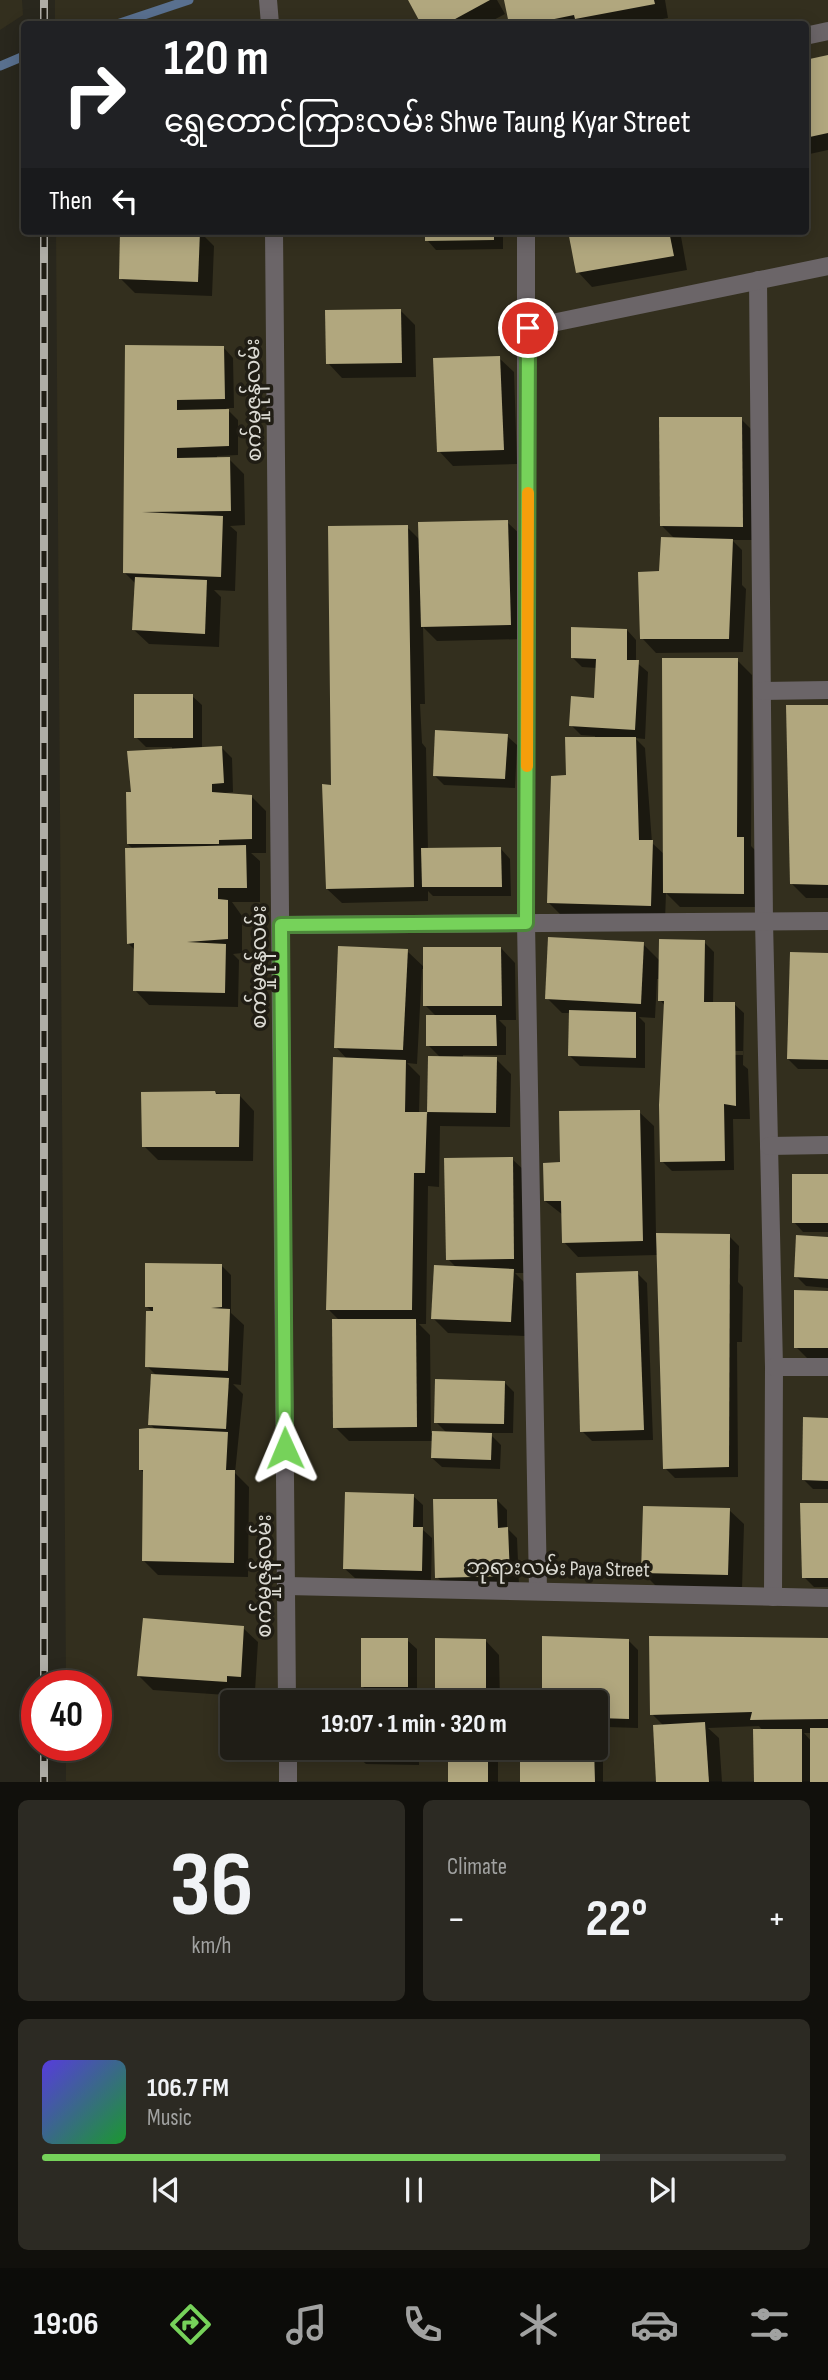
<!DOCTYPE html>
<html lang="en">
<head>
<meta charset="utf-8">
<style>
	body { margin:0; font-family:"Sofia Sans Condensed","Noto Sans Myanmar",sans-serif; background:#2c2a23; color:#f1f3f6; height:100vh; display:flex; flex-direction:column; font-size:26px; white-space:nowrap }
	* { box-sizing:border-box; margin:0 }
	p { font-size:23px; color:#a1a2a1 }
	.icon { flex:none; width:38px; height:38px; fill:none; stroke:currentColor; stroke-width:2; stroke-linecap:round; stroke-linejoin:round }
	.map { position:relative; height:1782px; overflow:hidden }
	.sheet { display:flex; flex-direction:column; gap:18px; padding:18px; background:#11100c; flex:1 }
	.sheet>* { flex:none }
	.guide { position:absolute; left:21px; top:21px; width:788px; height:214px; border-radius:7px; box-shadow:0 4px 18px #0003,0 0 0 2px #3c3b35; background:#202124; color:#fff; overflow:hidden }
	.speed { position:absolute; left:21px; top:1670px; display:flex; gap:14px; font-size:35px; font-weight:700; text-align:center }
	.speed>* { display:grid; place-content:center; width:91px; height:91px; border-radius:50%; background:#1f1d16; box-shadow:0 4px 18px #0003,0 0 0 2px #3c3b35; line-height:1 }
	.speed .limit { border:10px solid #d22; background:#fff; color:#111 }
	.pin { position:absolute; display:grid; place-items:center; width:60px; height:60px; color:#fff; margin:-30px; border:4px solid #fff; border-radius:50%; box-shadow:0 2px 7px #0007 }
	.me { position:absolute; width:77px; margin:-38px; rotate:359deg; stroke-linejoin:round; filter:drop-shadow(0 0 5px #0008) }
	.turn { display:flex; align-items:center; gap:24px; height:147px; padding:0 28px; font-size:32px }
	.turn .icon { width:91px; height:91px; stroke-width:2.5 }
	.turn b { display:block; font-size:49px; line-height:60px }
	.then { display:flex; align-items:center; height:66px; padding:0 28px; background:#0003; gap:14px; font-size:26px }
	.big { font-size:52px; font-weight:700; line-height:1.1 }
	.sheet .card { flex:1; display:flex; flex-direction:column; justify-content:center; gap:10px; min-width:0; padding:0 24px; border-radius:10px; background:#2c2a23 }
	.sheet .dial { align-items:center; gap:0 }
	.dial b { font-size:91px; line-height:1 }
	.song { display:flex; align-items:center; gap:21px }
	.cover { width:84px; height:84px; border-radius:10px; background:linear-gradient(135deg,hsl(250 70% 55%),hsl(130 70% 35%)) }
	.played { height:7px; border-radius:4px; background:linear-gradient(90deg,#76d25a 75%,#3c3b35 75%) }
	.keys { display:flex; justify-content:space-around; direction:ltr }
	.heat { display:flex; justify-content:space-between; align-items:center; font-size:38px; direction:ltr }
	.sheet .tiles { flex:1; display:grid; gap:18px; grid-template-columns:1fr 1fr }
	.card:last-child { grid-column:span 2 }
	.trip { position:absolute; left:220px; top:1690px; width:388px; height:70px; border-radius:7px; background:#1f1d16; box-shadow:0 4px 18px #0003,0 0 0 2px #3c3b35; font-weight:700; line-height:70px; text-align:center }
	.tab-bar { display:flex; height:112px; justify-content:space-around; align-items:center; background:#0c0c09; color:#a1a2a1 }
	.tab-bar .icon { width:49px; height:49px }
	.tab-bar .selected { color:#76d25a }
	.tab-bar b { font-size:32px; color:#f1f3f6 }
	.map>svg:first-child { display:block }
</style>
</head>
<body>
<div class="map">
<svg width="828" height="1782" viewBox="0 0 828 1782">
	<rect width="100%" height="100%" fill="#29271d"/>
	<g fill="#332f1e" fill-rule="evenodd">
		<path d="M0,0H22L23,15L0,30Z"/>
		<path d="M55,0H828V1781H66V1745H96V1685H66L56,231H805V24H55ZM233,1703H597V1748H233Z"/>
	</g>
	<g fill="#0007" fill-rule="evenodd">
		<path d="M410,0H497L505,14L486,24H423Z"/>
		<path d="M505,0H665L668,18L635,24H511Z"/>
		<path d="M828,57V150L805,155V62Z"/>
		<path d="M122,231H224L201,233L214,246L212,296L135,293L121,279Z"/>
		<path d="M426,231H503V249L436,250L427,240Z"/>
		<path d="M570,231H680L687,270L592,287L578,272Z"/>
		<path d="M401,311L415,325L416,377L342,378L328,363Z"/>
		<path d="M127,347L224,348L233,358L234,408H226L238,420V455L217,456V459H229L244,474L245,525L230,526L237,532L235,591L214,590L221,597L219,647L149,644L134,630L136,584L125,573Z"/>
		<path d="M499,358L514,372L517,464L453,466L439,451Z"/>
		<path d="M741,419L756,434L757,540H732L742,550V585L746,589L743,652L656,653L642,638L675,539L662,526Z"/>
		<path d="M507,522L522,536L525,639L437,641L423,627L425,704H420L422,743L426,748L428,850L501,849L510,859L511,896H433L428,891V901L342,903L327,889L333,786L407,527L420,540Z"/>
		<path d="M627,630L636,640V662L648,672L645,739L635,738L645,748L652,843L665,855L737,660L752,675L751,846L758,853V907H680L666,893L665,920L563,917L548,902L570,777L595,738V736L581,735L571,725L595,700L597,668L582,667L572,657Z"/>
		<path d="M192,696L202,705V749L222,748L232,758L233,792L224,793V796H251L266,811V853H251L260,861V902H232L242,916V953L233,954L239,960L238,1007L149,1005L135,990V950L128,943L134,850L128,844L136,794L172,750V747H146L136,737Z"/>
		<path d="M828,707V898H806L792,884Z"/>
		<path d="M507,736L517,745L515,788L444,785L434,775Z"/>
		<path d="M704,942L714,952L713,1004H734L744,1013L743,1065L748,1069L750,1119H733L734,1170L672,1171L662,1161L666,1007L660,1000V979H657L655,1018L639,1017L645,1023V1068L580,1066L570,1056L571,1013H562L547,998L643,944L660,961ZM675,1051H743V1055L675,1054Z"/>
		<path d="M501,948L515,963L516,1020H499L506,1027V1055H463V1058L496,1059L511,1074L510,1127L440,1126L439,1187L428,1186L426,1324H419L430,1335L431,1433H447L436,1422L504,1382L514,1392L513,1433H489L501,1445L500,1469L442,1467L432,1458L433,1441H349L335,1427L340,1321L328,1309L347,1059L336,1047L407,951L425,968ZM422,969H425V1005L437,1017L428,1045L441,1058H429L428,1114H419L420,1076L407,1063L417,1064Z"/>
		<path d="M828,955V1069H798L788,1059Z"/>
		<path d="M215,1093L240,1096L254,1111L253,1161L158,1160L144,1146Z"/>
		<path d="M639,1112L654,1126L656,1235L729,1236L739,1246L738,1282L743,1287L742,1342H737L738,1477L675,1478L665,1468L657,1255L578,1257L564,1242L563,1215L545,1201L561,1164Z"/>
		<path d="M512,1159L527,1173L528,1273H515L527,1285L525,1336L448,1333L433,1318L457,1268L448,1259Z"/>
		<path d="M828,1176V1232H803L794,1222Z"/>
		<path d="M828,1239V1288L806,1286L796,1276Z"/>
		<path d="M221,1265L231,1275V1313L244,1325L241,1385L233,1384L243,1394L235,1473L249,1487L248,1577L158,1575L144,1561L145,1474L141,1470L157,1431L150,1424L157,1376L147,1366L154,1313L147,1307Z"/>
		<path d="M637,1273L647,1283L653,1440L592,1441L582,1431Z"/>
		<path d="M828,1292V1362H811L796,1347Z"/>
		<path d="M828,1420V1489H813L803,1479Z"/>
		<path d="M413,1496L423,1505V1530L432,1538L431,1580L355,1578L345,1569Z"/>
		<path d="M497,1500L507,1510V1528L517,1538L519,1585L447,1587L437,1577Z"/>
		<path d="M828,1504V1587H814L804,1577Z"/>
		<path d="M729,1510L744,1524L742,1589L657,1587L643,1573Z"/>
		<path d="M243,1628L258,1642L255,1691L241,1690V1696L153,1690L139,1676Z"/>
		<path d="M407,1640L417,1649V1696H408L414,1703H350L374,1697L363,1687Z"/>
		<path d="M485,1640L499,1655L500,1703H437Z"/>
		<path d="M628,1640L638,1650V1728L608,1727V1732H597V1703Z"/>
		<path d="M828,1640V1782H756L763,1731L759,1726L708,1728L719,1738L722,1782H658L664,1726L652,1714ZM804,1733H812V1742Z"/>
		<path d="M597,1736L603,1742V1782H522V1748H597Z"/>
		<path d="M356,1748H419V1765L366,1764L356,1755Z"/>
		<rect x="450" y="1748" width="48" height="34"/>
	</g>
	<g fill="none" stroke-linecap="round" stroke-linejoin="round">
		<g stroke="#59708f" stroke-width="9">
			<path d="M117,24L189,0"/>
			<path d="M0,66L24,56"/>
		</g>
	</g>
	<g fill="#b1a77e">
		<path d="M408,0H490L446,24H421Z"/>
		<path d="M504,0H654L655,4L575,19L574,15L530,24H509Z"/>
		<path d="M828,55V133L805,138V60Z"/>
		<path d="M120,231H200L198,282L119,279Z"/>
		<path d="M425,231H494V240L425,241Z"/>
		<path d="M568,231H669L674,256L576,273Z"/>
		<path d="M401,309L402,363L326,364L325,310Z"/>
		<path d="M125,345L224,346L225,399L177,400V410L229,409V446L177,448V458L230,457L231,511L142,512L223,516L221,577L123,573Z"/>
		<path d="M500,356L504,450L437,452L433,358Z"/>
		<path d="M659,417H742L743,527L660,526Z"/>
		<path d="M508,520L511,625L421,627L418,522Z"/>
		<path d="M408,525L414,887L326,889L322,784L331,785L328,526Z"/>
		<path d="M661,537L733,539L729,639H640L638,572L659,571Z"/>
		<path d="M135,577L207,580L205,634L132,630Z"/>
		<path d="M571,627L627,629V660H639L635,730L569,726L571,696L594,698L596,659L571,658Z"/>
		<path d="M662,658H738L737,837H744V894L663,893Z"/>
		<rect x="134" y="694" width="59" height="44"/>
		<path d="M786,705H828V885L790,884Z"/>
		<path d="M435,730L508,734L505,779L433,776Z"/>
		<path d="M565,737H636L639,840H653L651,906L547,903L551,776L566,775Z"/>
		<path d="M222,746L224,783L212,784V792L252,795V839L219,840V844H127L126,792H131L127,751Z"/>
		<path d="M246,845L247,888H218V899L228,900V939L187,942L226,944L225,993L133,991L134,943L127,944L125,848Z"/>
		<path d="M501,847L502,887H422L421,848Z"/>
		<path d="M548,937L644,942L641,1004L545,999Z"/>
		<path d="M659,939L705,940L704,1002H735L736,1106L724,1104L725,1161L660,1162L659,1105L664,1001H658Z"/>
		<path d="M338,946L408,949L403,1050L334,1048Z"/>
		<path d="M423,947H501L502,1006H423Z"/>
		<path d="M790,952L828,953V1060L787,1059Z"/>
		<path d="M569,1010L636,1012V1058L568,1056Z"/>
		<path d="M426,1015H496L497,1046H426Z"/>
		<path d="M428,1056L497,1057L496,1113L427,1112Z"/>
		<path d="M333,1057L406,1060L405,1112H427L425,1173H414L412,1310H326Z"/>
		<path d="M215,1091L216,1094H240L239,1147H142L141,1092Z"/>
		<path d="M640,1110L643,1241L562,1243L561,1201H544L543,1163L560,1162L559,1111Z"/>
		<path d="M513,1157L514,1259L446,1260L444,1158Z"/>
		<rect x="792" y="1174" width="36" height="49"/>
		<path d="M656,1233L730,1234L729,1467L663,1469Z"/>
		<path d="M796,1235L828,1237V1279L794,1277Z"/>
		<path d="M145,1263L222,1264V1307L211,1308L230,1309L228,1371L145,1367L146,1311H153V1307H145Z"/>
		<path d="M434,1265L514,1269L511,1322L431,1319Z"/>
		<path d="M638,1271L644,1430L580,1432L576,1273Z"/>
		<path d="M794,1290L828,1291V1348H794Z"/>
		<path d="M332,1319H416L417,1427L333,1428Z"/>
		<path d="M151,1374L229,1378L226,1429L148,1425Z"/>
		<path d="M435,1379L505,1381L504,1424L434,1423Z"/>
		<path d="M803,1417L828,1418V1481L802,1480Z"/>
		<path d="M148,1428L228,1432L226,1470H235L234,1563L142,1561L143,1470H139V1429Z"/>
		<path d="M432,1431L492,1433L491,1460L431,1458Z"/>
		<path d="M345,1492L414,1494L413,1527H423L422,1571L343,1569Z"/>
		<path d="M433,1499H497L498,1528L508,1527L510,1576L435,1578Z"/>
		<path d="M800,1503H828V1578H802Z"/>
		<path d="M643,1506L730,1508L728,1575L641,1573Z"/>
		<path d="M143,1618L244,1626L241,1677L227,1676V1682L137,1676Z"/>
		<path d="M542,1636L629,1639V1719L597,1718V1703H542Z"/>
		<path d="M649,1636L828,1638V1719L750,1720L752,1712L650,1715Z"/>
		<rect x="361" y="1638" width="47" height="49"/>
		<path d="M435,1638L486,1639V1703H435Z"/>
		<path d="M409,1695V1703H348V1696Z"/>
		<path d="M705,1722L709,1782H656L653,1725Z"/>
		<rect x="810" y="1728" width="18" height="54"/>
		<path d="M753,1729H802V1782H754Z"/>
		<path d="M354,1748H409V1756L354,1755Z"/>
		<rect x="448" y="1748" width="40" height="34"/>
		<path d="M520,1748H594L595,1782H520Z"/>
	</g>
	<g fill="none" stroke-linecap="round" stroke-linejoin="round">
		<g stroke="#6b6568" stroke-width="18">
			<path d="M268,0L270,24"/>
			<path d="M805,36L828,31"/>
			<path d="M274,231L287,1703"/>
			<path d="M526,231V923L538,1590"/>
			<path d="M758,280L764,921L774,1367L773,1597"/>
			<path d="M528,328L828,266"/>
			<path d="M762,691L828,690"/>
			<path d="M281,925L828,921"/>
			<path d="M769,1146L828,1145"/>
			<path d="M774,1367H828"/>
			<path d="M287,1586L828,1598"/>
			<path d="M288,1748V1782"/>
		</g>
		<defs>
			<g id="rail">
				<path d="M44,24V0"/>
				<path d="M44,231V1685"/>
				<path d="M44,1745V1782"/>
			</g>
		</defs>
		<use href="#rail" stroke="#afada6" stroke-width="8"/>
		<use href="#rail" stroke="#201d14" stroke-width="5" stroke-dasharray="16" stroke-linecap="butt"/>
	</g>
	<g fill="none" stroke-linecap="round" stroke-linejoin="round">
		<defs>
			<path id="route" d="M285,1448L281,925L526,923L528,328"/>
		</defs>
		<use href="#route" stroke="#4d883a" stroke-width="18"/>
		<use href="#route" stroke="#76d25a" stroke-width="12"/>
		<path stroke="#f59e0b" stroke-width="12" d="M527,766L528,493"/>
	</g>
	<g text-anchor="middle" stroke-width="7" stroke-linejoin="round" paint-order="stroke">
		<g font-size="21" fill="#dbdad3" stroke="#201d14">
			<text transform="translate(253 400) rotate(-91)" y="7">စက်မှုဇုန်လမ်း</text>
			<text transform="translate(259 967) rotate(-90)" y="7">စက်မှုဇုန်လမ်း</text>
			<text transform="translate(558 1568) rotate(1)" y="7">ဘုရားလမ်း Paya Street</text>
			<text transform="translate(264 1576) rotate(-90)" y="7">စက်မှုဇုန်လမ်း</text>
		</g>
	</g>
</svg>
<div class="speed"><div class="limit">40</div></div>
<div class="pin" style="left:528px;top:328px;background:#d93025"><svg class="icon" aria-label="arrive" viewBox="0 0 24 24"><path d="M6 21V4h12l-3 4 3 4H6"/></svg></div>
<svg class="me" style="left:285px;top:1448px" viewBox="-20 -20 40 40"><path d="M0-17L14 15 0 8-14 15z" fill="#76d25a" stroke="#fff" stroke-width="4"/></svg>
<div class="trip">19:07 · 1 min · 320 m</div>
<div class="guide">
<div class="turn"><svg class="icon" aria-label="right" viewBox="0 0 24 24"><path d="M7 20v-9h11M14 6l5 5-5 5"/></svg><div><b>120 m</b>ရွှေတောင်ကြားလမ်း Shwe Taung Kyar Street</div></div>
<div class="then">Then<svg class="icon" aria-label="left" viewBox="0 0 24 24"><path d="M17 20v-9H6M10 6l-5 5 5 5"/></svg></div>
</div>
</div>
<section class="sheet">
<div class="tiles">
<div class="card dial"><b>36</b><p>km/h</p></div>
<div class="card"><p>Climate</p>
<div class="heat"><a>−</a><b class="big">22°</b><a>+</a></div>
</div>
<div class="card">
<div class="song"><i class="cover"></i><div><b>106.7 FM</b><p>Music</p></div></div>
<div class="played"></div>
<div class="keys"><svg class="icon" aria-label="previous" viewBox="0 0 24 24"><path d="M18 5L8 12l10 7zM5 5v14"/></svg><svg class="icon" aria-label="pause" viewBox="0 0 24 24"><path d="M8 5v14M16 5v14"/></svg><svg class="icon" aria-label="next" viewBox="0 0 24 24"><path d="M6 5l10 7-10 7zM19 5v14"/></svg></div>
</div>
</div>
</section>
<nav class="tab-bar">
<b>19:06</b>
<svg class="icon selected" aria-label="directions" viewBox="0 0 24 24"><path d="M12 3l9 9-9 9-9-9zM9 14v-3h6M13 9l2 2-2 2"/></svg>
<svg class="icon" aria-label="music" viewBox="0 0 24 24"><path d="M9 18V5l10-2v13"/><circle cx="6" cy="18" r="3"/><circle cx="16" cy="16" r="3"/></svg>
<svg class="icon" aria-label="phone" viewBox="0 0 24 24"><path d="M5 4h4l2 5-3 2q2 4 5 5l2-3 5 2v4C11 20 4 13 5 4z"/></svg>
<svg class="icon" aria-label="climate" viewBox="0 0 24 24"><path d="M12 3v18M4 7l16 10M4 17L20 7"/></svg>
<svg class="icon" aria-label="car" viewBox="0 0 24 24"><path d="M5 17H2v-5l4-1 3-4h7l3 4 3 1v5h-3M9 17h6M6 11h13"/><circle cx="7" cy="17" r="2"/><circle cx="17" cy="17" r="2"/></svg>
<svg class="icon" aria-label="filters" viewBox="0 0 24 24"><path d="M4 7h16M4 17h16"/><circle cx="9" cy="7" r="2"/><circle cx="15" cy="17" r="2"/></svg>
</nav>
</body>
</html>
